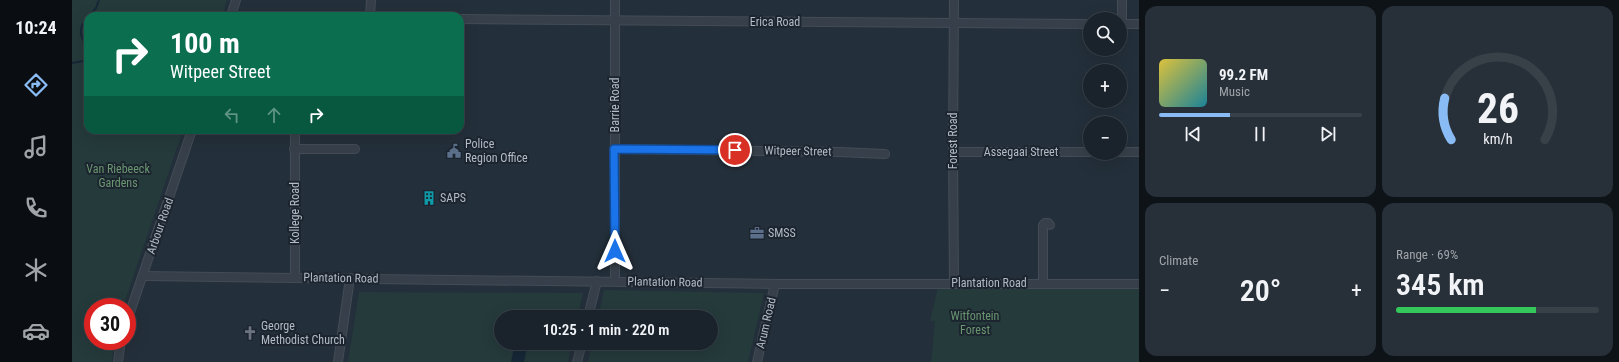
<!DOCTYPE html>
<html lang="en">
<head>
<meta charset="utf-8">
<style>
	body { margin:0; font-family:"Roboto Condensed",sans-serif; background:#272f38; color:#f1f3f6; height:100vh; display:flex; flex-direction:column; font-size:15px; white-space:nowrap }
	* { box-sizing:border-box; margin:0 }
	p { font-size:13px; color:#9fa4a9 }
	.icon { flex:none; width:22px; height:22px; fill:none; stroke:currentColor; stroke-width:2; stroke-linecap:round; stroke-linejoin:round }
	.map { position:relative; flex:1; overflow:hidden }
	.sheet { display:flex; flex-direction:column; gap:6px; padding:6px; background:#0e1318; width:480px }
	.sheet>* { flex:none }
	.banner { position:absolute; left:12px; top:12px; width:380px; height:122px; border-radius:12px; box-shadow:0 4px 16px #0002,0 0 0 1px #384048; background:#0b6e4f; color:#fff; overflow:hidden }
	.buttons { position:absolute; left:1011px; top:12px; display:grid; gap:8px }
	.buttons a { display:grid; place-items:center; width:44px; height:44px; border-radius:50%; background:#1a232c; box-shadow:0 4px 16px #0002,0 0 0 1px #384048; font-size:20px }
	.speed { position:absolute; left:12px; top:298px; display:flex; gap:8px; font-size:20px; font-weight:700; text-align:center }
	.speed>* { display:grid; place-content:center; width:52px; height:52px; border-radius:50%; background:#1a232c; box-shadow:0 4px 16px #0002,0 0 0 1px #384048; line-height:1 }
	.speed .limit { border:6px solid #d22; background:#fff; color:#111 }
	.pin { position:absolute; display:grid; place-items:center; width:34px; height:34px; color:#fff; margin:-17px; border:2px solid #fff; border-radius:50%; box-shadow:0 1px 4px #0007 }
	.me { position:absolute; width:44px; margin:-22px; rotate:0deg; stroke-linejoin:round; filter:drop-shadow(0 0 3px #0008) }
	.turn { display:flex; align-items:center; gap:14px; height:84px; padding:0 20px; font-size:18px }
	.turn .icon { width:52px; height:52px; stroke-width:2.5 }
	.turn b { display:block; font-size:28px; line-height:34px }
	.lanes { display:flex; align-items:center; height:38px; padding:0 20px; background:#0003; justify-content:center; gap:20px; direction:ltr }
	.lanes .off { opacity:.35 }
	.big { font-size:30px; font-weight:600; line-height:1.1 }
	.sheet .tile { flex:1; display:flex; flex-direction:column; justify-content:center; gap:6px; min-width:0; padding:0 14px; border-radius:12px; background:#272f38 }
	.sheet .dial { align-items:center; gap:0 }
	.dial svg { height:104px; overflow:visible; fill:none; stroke:#384048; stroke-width:7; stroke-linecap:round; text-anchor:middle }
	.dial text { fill:#f1f3f6; stroke:none }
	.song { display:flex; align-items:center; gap:12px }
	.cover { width:48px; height:48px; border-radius:6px; background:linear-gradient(135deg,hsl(50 70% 55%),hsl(190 70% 35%)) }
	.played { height:4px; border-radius:2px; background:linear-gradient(90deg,#89bbf4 35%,#384048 35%) }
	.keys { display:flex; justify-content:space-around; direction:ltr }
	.heat { display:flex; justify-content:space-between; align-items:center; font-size:22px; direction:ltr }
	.charge { height:6px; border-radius:3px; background:linear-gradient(90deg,#34c759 69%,#384048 0) }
	.sheet .tiles { flex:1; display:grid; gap:6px; grid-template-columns:repeat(2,1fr) }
	.trip { position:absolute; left:422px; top:310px; width:224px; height:40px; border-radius:20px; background:#1a232c; box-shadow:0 4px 16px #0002,0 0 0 1px #384048; font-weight:600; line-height:40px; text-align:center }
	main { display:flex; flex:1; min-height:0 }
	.tab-bar { display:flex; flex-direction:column; width:72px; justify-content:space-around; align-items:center; background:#0a0e12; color:#9fa4a9 }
	.tab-bar .icon { width:28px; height:28px }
	.tab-bar .current { color:#89bbf4 }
	.tab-bar b { font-size:18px; color:#f1f3f6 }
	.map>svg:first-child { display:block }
</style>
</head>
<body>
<main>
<nav class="tab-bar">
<b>10:24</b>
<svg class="icon current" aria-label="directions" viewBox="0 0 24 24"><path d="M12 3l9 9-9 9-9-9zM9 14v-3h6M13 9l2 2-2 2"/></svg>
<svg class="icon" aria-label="music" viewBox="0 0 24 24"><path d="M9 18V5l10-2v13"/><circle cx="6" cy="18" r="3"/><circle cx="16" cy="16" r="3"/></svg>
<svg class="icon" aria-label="phone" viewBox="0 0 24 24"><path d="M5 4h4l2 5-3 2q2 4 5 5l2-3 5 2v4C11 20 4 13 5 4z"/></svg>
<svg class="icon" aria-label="climate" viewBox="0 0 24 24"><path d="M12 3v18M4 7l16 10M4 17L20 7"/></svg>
<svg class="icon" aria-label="car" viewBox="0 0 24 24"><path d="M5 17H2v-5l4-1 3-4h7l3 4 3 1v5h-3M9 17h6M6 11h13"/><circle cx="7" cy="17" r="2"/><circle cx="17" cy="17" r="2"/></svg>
</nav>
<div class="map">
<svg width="1067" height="362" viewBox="0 0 1067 362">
	<rect width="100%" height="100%" fill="#232f3a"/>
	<g fill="#253a3b">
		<path d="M0,0H155L150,16H16V130H111L51,307H21V341H42L40,362H0Z"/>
		<path d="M867,283L1067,285V362H859L863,321H858Z"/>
		<path d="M532,290L692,293L676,362H516L520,343H639V317H526Z"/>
		<path d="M287,292L511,293L506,317H429V343H500L496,362H276Z"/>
	</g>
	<path fill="#172737" d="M443,343H456L452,362H439Z"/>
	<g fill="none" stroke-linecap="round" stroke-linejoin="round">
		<g stroke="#172737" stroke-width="2">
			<path d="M17,16L24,8L27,0"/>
			<path d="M16,17C5,28 8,37 16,48"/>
			<path d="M0,63L16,60"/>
		</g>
		<defs>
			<g id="street">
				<path d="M543,0V281"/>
				<path d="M882,0L881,152L882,283"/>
				<path d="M159,16L164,0"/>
				<path d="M298,16L299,0"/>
				<path d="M388,19L1018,24"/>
				<path d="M1048,24H1067"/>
				<path d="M1050,24V0"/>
				<path d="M223,130V277"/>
				<path d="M222,149H283"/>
				<path d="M542,149L767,152L813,154"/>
				<path d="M881,152H1018"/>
				<path d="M1048,152H1067"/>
				<path d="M71,276L703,284H1067"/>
				<path d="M971,283V225L973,223H976L978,225"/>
				<path d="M516,317L525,281"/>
				<path d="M55,321L120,130"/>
				<path d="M46,362L49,341"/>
				<path d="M266,362L278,278"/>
				<path d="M505,362L510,343"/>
				<path d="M685,362L703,284"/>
			</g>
		</defs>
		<use href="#street" stroke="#434c56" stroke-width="10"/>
		<use href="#street" stroke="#37404a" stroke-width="8"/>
	</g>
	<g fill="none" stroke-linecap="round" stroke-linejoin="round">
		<defs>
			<path id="route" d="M543,251L542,149L663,150"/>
		</defs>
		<use href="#route" stroke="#114b97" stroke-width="10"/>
		<use href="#route" stroke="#1a73e8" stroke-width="7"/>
	</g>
	<defs>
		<symbol id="civic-bare" viewBox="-9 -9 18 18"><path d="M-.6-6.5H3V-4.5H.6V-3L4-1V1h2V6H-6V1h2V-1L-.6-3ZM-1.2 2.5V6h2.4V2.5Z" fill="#5c6f8a" stroke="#1c252f" stroke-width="2.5" paint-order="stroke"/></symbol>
		<symbol id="building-bare" viewBox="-9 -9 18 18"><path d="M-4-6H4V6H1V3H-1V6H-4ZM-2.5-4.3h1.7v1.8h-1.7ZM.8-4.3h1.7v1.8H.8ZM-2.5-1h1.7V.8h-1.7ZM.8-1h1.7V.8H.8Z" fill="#0f9aa8" stroke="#1c252f" stroke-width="2.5" paint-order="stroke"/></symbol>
		<symbol id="office-bare" viewBox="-9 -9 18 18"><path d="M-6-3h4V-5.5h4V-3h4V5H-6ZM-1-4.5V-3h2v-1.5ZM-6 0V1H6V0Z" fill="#5c6f8a" stroke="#1c252f" stroke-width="2.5" paint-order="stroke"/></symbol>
		<symbol id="church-bare" viewBox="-9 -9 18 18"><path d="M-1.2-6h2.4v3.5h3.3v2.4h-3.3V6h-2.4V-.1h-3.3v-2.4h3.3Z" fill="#6b7280" stroke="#1c252f" stroke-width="2.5" paint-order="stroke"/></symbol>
	</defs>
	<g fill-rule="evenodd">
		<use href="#civic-bare" x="372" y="141" width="20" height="20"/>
		<use href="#building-bare" x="347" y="188" width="20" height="20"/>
		<use href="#office-bare" x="675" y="223" width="20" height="20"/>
		<use href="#church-bare" x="168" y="323" width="20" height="20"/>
	</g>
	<g text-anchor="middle" stroke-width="4" stroke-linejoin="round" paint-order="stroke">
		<g font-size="12" fill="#b2bbc6" stroke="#1c252f">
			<text x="703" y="26">Erica Road</text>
			<text transform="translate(543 105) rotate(-90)" y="4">Barrie Road</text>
			<text transform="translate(881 141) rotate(-90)" y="4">Forest Road</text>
			<text transform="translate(726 151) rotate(1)" y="4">Witpeer Street</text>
			<text x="949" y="156">Assegaai Street</text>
			<text transform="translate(223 213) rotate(-90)" y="4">Kollege Road</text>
			<text transform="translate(88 226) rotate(-71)" y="4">Arbour Road</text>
			<text transform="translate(269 278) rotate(1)" y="4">Plantation Road</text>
			<text transform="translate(593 282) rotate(1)" y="4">Plantation Road</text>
			<text x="917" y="287">Plantation Road</text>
			<text transform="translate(694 323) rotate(-77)" y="4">Arum Road</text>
		</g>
		<g font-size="12" fill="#b2bbc6" stroke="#1c252f" text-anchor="start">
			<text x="393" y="148">Police<tspan x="393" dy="14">Region Office</tspan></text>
			<text x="368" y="202">SAPS</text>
			<text x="696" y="237">SMSS</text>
			<text x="189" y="330">George<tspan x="189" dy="14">Methodist Church</tspan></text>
		</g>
		<g font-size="12" fill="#6a9670" stroke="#1c252f">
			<text x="46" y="173">Van Riebeeck<tspan x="46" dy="14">Gardens</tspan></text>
			<text x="903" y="320">Witfontein<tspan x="903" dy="14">Forest</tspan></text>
		</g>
	</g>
</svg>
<div class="buttons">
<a><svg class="icon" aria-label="search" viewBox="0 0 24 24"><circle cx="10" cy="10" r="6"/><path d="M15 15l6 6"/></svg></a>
<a>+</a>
<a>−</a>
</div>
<div class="speed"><div class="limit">30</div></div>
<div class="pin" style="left:663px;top:150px;background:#d93025"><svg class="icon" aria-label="arrive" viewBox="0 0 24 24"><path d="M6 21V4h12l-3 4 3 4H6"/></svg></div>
<svg class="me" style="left:543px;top:251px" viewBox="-20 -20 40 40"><path d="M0-17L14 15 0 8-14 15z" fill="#1a73e8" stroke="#fff" stroke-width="4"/></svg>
<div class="trip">10:25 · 1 min · 220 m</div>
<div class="banner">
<div class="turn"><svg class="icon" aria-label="right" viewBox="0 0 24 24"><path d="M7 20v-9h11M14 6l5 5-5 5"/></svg><div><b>100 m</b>Witpeer Street</div></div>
<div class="lanes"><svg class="icon off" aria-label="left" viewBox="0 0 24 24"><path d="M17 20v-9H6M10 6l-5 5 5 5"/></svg><svg class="icon off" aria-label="ahead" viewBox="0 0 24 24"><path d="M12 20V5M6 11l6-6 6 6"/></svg><svg class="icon" aria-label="right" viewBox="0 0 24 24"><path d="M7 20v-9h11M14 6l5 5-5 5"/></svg></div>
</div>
</div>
<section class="sheet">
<div class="tiles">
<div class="tile">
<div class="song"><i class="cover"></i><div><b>99.2 FM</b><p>Music</p></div></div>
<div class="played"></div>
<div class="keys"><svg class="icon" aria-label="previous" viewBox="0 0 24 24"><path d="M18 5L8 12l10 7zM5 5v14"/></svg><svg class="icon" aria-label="pause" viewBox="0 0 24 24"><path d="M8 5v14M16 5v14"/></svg><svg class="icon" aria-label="next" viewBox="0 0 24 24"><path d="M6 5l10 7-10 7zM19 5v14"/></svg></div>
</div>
<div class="tile dial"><svg viewBox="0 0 100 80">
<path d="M14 69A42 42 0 1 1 86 69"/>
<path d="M14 69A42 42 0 0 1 9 37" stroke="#89bbf4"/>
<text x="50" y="56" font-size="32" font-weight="700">26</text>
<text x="50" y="72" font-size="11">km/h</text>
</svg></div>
<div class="tile"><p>Climate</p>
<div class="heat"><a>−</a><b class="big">20°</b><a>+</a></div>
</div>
<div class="tile"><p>Range · 69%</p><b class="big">345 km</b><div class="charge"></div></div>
</div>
</section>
</main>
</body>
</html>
